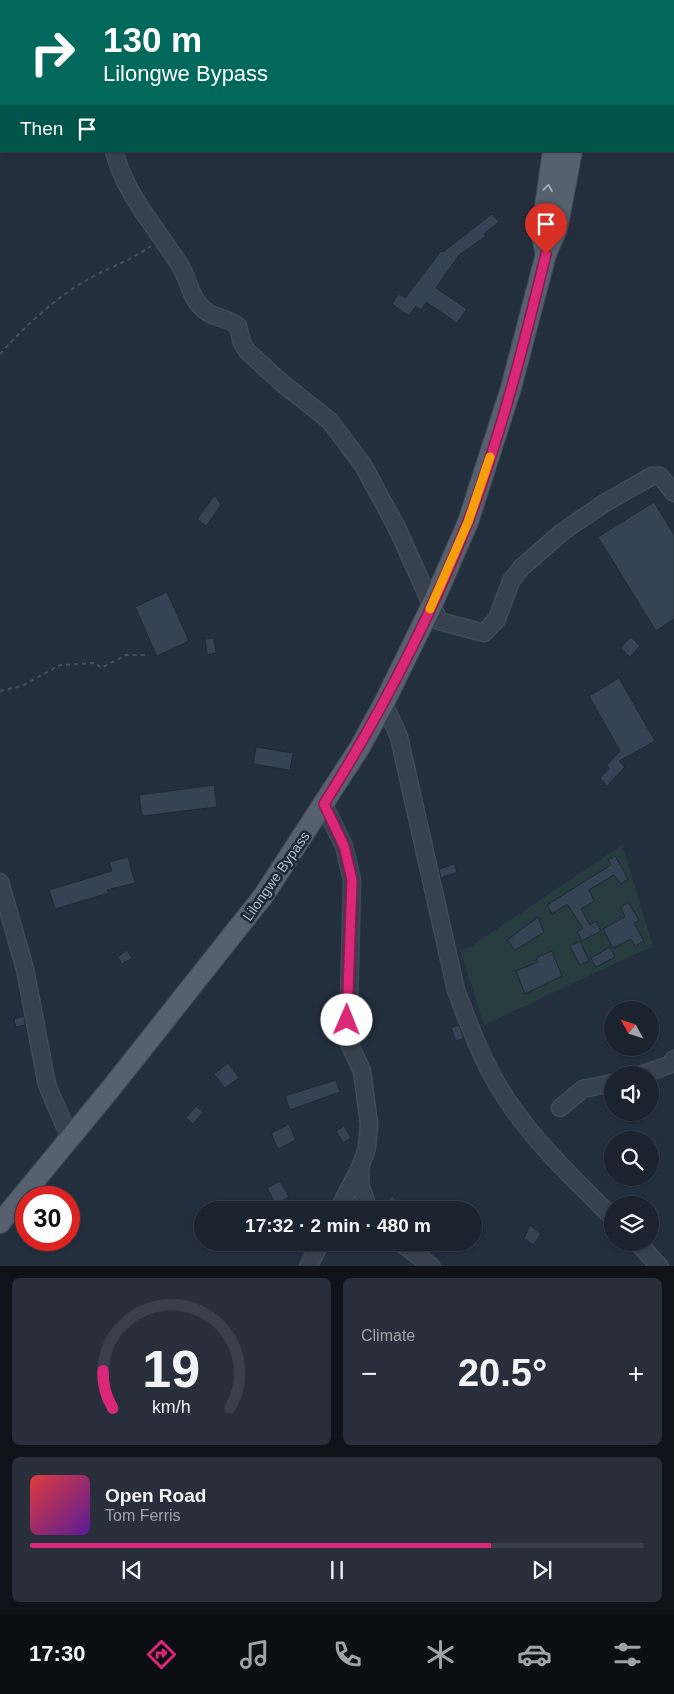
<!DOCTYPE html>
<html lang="en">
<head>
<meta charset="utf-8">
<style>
	body { margin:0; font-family:Helvetica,sans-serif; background:#282f3a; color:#f1f3f6; height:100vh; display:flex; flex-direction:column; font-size:19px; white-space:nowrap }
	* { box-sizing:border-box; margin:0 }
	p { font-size:16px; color:#a0a4aa }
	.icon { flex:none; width:28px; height:28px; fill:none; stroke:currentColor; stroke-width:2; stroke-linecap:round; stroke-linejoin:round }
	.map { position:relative; height:1266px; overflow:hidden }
	.side { display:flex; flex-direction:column; gap:12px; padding:12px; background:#0f1319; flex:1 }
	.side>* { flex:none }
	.top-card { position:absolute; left:0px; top:0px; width:675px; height:152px; box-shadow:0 1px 4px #0004,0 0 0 1px #39404a; background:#00695c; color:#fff; overflow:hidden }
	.needle { width:32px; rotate:310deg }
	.controls { position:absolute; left:604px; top:1001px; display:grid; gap:10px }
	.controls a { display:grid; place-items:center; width:55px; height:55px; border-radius:50%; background:#1b232e; box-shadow:0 1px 4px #0004,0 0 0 1px #39404a; font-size:25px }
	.speed { position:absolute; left:15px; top:1186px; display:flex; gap:10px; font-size:25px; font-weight:700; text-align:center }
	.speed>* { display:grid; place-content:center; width:65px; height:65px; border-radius:50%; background:#1b232e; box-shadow:0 1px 4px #0004,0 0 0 1px #39404a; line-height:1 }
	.speed .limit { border:8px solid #d22; background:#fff; color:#111 }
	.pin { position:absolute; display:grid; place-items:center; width:42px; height:42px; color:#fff; margin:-51px -21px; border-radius:50% 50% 50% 0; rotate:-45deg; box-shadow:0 0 5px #0007 }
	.pin .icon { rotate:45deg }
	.me { position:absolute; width:55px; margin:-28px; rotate:1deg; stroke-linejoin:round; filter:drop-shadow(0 0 4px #0008) }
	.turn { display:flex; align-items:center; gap:18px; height:105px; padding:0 20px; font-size:22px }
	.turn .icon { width:65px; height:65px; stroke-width:2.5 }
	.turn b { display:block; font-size:35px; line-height:42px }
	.then { display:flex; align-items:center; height:48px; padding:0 20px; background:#0003; gap:10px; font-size:19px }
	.big { font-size:38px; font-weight:700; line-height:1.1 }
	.side .card { flex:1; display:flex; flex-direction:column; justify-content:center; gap:8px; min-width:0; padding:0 18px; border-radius:8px; background:#282f3a }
	.side .dial { align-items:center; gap:0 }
	.dial svg { height:130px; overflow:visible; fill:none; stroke:#39404a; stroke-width:7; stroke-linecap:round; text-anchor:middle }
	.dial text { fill:#f1f3f6; stroke:none }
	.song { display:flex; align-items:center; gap:15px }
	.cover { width:60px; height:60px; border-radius:8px; background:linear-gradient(135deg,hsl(0 70% 55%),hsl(270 70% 35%)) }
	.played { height:5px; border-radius:2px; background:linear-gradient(90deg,#db2777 75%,#39404a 75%) }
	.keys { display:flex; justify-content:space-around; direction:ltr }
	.heat { display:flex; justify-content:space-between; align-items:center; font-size:28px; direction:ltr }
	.side .tiles { flex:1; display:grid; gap:12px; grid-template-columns:1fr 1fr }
	.card:last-child { grid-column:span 2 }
	.trip { position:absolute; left:194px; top:1201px; width:288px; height:50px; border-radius:25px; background:#1b232e; box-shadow:0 1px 4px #0004,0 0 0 1px #39404a; font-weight:700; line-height:50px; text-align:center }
	.menu { display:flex; height:80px; justify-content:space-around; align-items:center; background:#0b0e12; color:#a0a4aa }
	.menu .icon { width:35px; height:35px }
	.menu .selected { color:#db2777 }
	.menu b { font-size:22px; color:#f1f3f6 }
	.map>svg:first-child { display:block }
</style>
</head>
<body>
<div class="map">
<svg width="674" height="1267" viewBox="0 0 674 1267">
	<rect width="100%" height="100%" fill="#242f3e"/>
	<path fill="#263c3f" d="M622,845L653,946L484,1025L460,950L470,947Z"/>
	<g fill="#364354" stroke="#1f2835">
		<path d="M492,214L499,222L484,234L486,236L459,255L436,288L467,309L457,323L426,302L421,310L416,306L409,316L392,304L399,294L405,298L441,251L443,252Z"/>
		<path d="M215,495L221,505L206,526L197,519Z"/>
		<path d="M654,502L674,535V619L656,631L598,537Z"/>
		<path d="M167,592L189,641L157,656L135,607Z"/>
		<path d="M631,637L640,646L630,657L620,648Z"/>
		<path d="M214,638L216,653L207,655L205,639Z"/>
		<path d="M619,678L655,741L619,761L625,767L607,786L600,778L609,768L606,766L620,751L589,696Z"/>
		<path d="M256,747L293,753L290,770L253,764Z"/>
		<path d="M214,785L217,807L142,816L139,795Z"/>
		<path d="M615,856L628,879L621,884L614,875L589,890L594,901L581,909L590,925L596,921L601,931L582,941L577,932L583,928L567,904L552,914L547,905L611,865L608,860Z"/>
		<path d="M128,857L135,883L107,890L109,893L55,909L49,890L112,871L109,862Z"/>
		<path d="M454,864L457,872L441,878L439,869Z"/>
		<path d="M628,902L639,920L634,923L644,941L635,946L631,939L613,948L603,929L625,917L621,907Z"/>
		<path d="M538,917L544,932L515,950L507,940Z"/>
		<path d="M580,941L589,961L580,965L570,946Z"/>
		<path d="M610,947L615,957L596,967L591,958Z"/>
		<path d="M127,950L132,958L122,964L118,957Z"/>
		<path d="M552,951L562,976L525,994L516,971L538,962L536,958Z"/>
		<path d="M24,1016L25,1025L16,1027L14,1019Z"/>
		<path d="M459,1025L464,1038L456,1041L451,1028Z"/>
		<path d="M228,1063L239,1078L225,1088L214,1074Z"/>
		<path d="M336,1080L340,1092L290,1110L285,1096Z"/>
		<path d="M196,1106L203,1112L193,1124L186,1118Z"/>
		<path d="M289,1124L296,1140L278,1149L271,1133Z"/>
		<path d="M344,1126L351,1138L343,1143L336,1131Z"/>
		<path d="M280,1181L289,1197L276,1204L267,1188Z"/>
		<path d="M392,1196L407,1210H379Z"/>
		<path d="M313,1199L328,1208V1210H306Z"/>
		<path d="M530,1225L541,1234L533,1245L524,1238Z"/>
	</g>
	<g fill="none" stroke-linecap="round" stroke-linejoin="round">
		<defs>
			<g id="minor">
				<path d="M13,0L14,1"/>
				<path d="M87,1L89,0"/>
				<path d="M0,57L1,54"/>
				<path d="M114,151C126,197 157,228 181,267C189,281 191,299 204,310C215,319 227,317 238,326L242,343L247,351L282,383L330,421L363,465L397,528L439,621L484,633L497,619L511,581L521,568L561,533L603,504L652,476H660L674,493"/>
				<path d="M384,703L399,737L456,990C467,1019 477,1048 492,1075C522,1131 568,1173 612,1217"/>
				<path d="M324,805L344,846L352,880L348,1041L362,1071L369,1124L367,1148L360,1168L338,1210"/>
				<path d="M0,882L25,969L47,1085L70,1138"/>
				<path d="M640,1075L669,1065L674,1059"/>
				<path d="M560,1108L583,1089L612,1083"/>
				<path d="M360,1169L361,1187L369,1210"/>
				<path d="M400,1242L432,1267"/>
				<path d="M637,1242L660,1267"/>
				<path d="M308,1267L321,1242"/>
			</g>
			<g id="major">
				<path d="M572,1V0"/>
				<path d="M590,1V0"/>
				<path d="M546,254L542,237V227L553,151"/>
				<path d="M0,1223L112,1087L264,895L360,747L384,703L432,605L468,522L511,388L546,254L557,229L572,151"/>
			</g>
		</defs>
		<use href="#minor" stroke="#414a57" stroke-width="19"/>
		<use href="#major" stroke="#414a57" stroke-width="22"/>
		<g stroke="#3f5557" stroke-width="2" stroke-dasharray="4 4" stroke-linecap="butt">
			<path d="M124,1V0"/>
			<path d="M0,354C27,324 58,295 94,276C113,266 133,259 151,246"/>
			<path d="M0,691L22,686L60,665L96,663L101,668L126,655H146"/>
		</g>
		<use href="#minor" stroke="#38414e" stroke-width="16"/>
		<use href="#major" stroke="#56606e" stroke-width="20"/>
	</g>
	<defs><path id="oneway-chevron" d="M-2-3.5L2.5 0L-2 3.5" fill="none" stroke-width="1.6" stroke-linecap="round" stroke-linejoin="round" transform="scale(1.25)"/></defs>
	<use stroke="#a1aab7" href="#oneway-chevron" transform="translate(548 188) rotate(-82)"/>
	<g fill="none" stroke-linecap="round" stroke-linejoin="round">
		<defs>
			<path id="route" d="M347,1020L352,880L344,846L324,804C380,715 429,620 468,522C501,435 524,344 546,254"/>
		</defs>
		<use href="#route" stroke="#8e194d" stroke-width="12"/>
		<use href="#route" stroke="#db2777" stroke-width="9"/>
		<path stroke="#f59e0b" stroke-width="9" d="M430,609L468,522L490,457"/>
	</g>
	<g text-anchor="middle" stroke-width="5" stroke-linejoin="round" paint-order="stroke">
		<g font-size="14" fill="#b4bcc9" stroke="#1d2633">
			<text transform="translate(276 876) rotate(-55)" y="5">Lilongwe Bypass</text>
		</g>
	</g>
</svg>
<div class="controls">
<a><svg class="needle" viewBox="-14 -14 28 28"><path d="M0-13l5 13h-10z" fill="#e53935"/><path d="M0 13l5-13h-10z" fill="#a0a4aa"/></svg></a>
<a><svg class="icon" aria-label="sound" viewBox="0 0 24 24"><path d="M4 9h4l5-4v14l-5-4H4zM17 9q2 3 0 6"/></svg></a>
<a><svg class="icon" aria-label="search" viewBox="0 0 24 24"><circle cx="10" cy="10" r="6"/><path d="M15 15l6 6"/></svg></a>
<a><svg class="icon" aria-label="layers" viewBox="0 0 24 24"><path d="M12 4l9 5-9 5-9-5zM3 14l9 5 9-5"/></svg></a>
</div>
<div class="speed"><div class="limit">30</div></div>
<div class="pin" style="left:546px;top:254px;background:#d93025"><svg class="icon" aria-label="arrive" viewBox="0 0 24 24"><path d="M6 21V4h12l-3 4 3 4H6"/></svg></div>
<svg class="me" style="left:347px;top:1020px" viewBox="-20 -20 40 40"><circle r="19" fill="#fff"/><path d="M0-13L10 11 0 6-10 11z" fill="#db2777"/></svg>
<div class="trip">17:32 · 2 min · 480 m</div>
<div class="top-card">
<div class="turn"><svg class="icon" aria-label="right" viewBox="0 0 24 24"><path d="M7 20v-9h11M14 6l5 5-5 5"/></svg><div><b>130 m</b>Lilongwe Bypass</div></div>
<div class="then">Then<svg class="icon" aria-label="arrive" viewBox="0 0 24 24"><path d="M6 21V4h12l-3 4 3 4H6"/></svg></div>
</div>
</div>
<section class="side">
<div class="tiles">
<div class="card dial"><svg viewBox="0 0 100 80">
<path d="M14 69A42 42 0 1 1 86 69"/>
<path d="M14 69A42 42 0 0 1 8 46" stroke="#db2777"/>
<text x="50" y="56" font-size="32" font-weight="700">19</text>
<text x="50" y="72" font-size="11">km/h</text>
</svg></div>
<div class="card"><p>Climate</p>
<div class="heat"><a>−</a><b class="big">20.5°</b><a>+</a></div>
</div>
<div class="card">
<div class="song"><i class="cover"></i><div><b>Open Road</b><p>Tom Ferris</p></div></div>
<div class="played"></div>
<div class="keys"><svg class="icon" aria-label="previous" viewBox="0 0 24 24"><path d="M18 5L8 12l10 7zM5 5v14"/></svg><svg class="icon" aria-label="pause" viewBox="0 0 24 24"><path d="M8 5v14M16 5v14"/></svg><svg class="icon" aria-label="next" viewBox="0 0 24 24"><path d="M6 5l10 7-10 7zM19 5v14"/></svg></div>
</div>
</div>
</section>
<nav class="menu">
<b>17:30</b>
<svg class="icon selected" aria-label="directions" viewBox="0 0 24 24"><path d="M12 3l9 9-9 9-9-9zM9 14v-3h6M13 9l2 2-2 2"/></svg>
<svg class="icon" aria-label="music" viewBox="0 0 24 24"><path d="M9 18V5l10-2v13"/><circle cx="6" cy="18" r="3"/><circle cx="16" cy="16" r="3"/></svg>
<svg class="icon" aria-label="phone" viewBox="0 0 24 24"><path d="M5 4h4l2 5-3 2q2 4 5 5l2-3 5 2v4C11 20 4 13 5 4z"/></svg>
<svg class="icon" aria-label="climate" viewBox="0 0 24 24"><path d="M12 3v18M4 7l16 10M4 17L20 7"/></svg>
<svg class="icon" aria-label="car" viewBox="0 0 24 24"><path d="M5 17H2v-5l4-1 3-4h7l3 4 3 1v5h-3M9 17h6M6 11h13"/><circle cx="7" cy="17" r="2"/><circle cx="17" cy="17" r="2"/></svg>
<svg class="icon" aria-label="filters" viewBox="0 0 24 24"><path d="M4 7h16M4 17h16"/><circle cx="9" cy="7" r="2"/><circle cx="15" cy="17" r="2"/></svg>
</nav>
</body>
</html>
